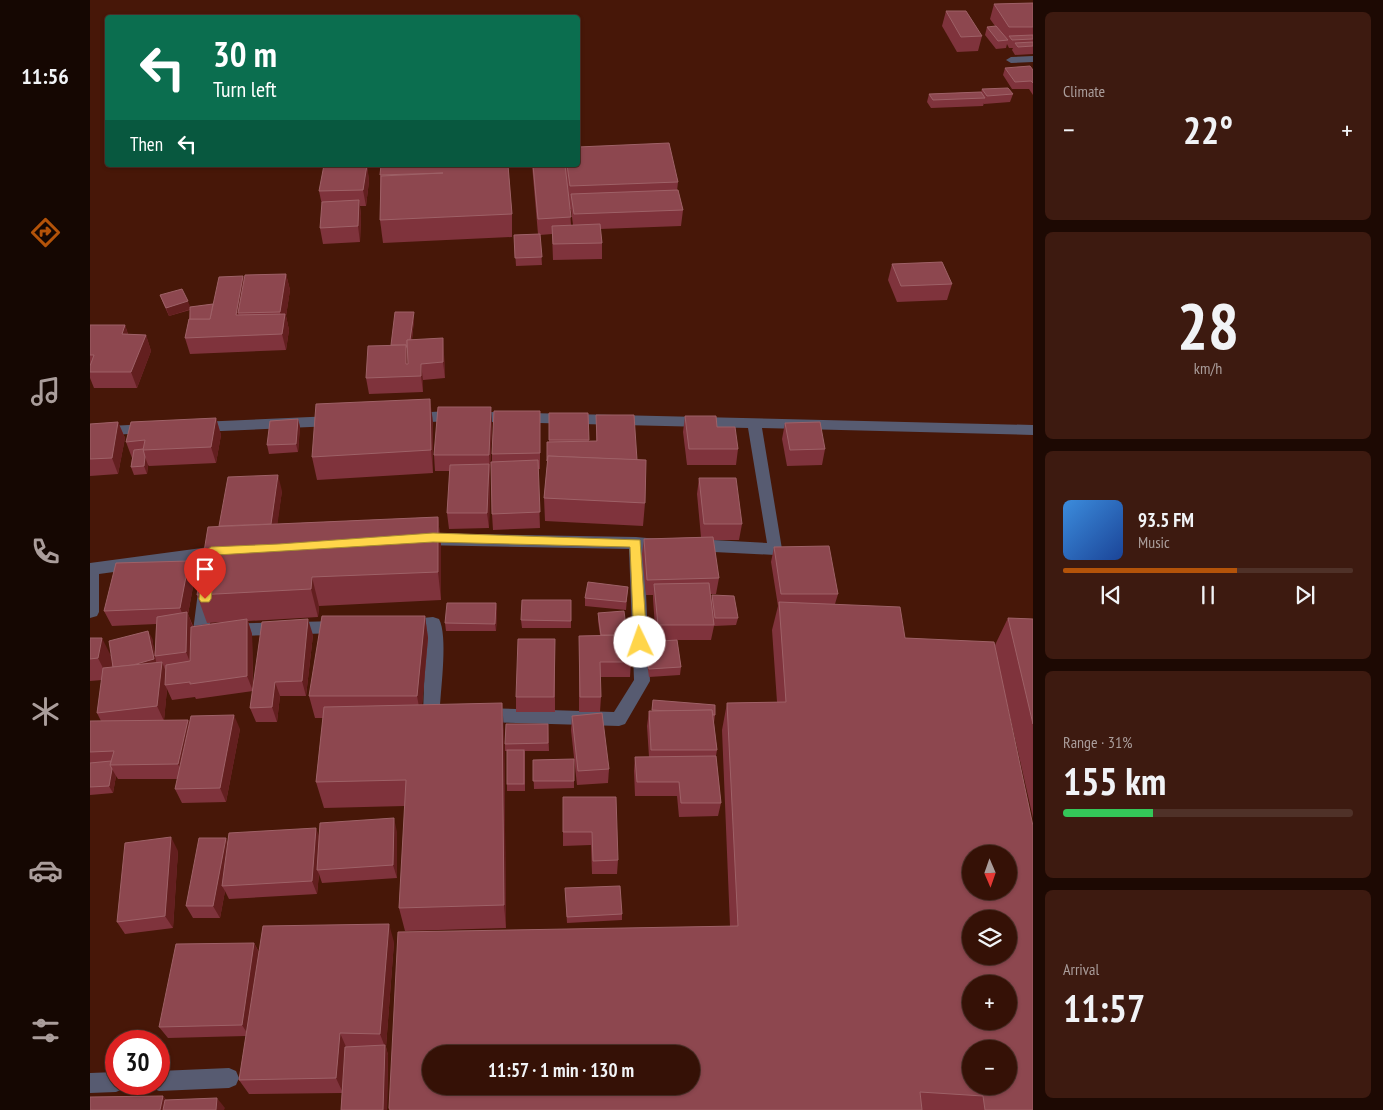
<!DOCTYPE html>
<html lang="en">
<head>
<meta charset="utf-8">
<style>
	body { margin:0; font-family:"PT Sans Narrow",sans-serif; background:#3d1a10; color:#f1f3f6; height:100vh; display:flex; flex-direction:column; font-size:19px; white-space:nowrap }
	* { box-sizing:border-box; margin:0 }
	p { font-size:16px; color:#aa9d9b }
	.icon { flex:none; width:28px; height:28px; fill:none; stroke:currentColor; stroke-width:2; stroke-linecap:round; stroke-linejoin:round }
	.map { position:relative; flex:1; overflow:hidden }
	.side { display:flex; flex-direction:column; gap:12px; padding:12px; background:#1d0903; width:350px }
	.side>* { flex:none }
	.top-card { position:absolute; left:15px; top:15px; width:475px; height:152px; border-radius:5px; box-shadow:0 1px 4px #0004,0 0 0 1px #4f3128; background:#0b6e4f; color:#fff; overflow:hidden }
	.needle { width:32px; rotate:178deg }
	.controls { position:absolute; left:872px; top:845px; display:grid; gap:10px }
	.controls a { display:grid; place-items:center; width:55px; height:55px; border-radius:50%; background:#351106; box-shadow:0 1px 4px #0004,0 0 0 1px #4f3128; font-size:25px }
	.speed { position:absolute; left:15px; top:1030px; display:flex; gap:10px; font-size:25px; font-weight:700; text-align:center }
	.speed>* { display:grid; place-content:center; width:65px; height:65px; border-radius:50%; background:#351106; box-shadow:0 1px 4px #0004,0 0 0 1px #4f3128; line-height:1 }
	.speed .limit { border:8px solid #d22; background:#fff; color:#111 }
	.pin { position:absolute; display:grid; place-items:center; width:42px; height:42px; color:#fff; margin:-51px -21px; border-radius:50% 50% 50% 0; rotate:-45deg; box-shadow:0 0 5px #0007 }
	.pin .icon { rotate:45deg }
	.me { position:absolute; width:55px; margin:-28px; rotate:357deg; stroke-linejoin:round; filter:drop-shadow(0 0 4px #0008) }
	.turn { display:flex; align-items:center; gap:18px; height:105px; padding:0 25px; font-size:22px }
	.turn .icon { width:65px; height:65px; stroke-width:2.5 }
	.turn b { display:block; font-size:35px; line-height:42px }
	.then { display:flex; align-items:center; height:48px; padding:0 25px; background:#0003; gap:10px; font-size:19px }
	.big { font-size:38px; font-weight:700; line-height:1.1 }
	.side .tile { flex:1; display:flex; flex-direction:column; justify-content:center; gap:8px; min-width:0; padding:0 18px; border-radius:8px; background:#3d1a10 }
	.side .dial { align-items:center; gap:0 }
	.dial b { font-size:65px; line-height:1 }
	.song { display:flex; align-items:center; gap:15px }
	.cover { width:60px; height:60px; border-radius:8px; background:linear-gradient(135deg,hsl(210 70% 55%),hsl(220 70% 35%)) }
	.played { height:5px; border-radius:2px; background:linear-gradient(90deg,#b45309 60%,#4f3128 60%) }
	.keys { display:flex; justify-content:space-around; direction:ltr }
	.heat { display:flex; justify-content:space-between; align-items:center; font-size:28px; direction:ltr }
	.charge { height:8px; border-radius:4px; background:linear-gradient(90deg,#34c759 31%,#4f3128 0) }
	.trip { position:absolute; left:332px; top:1045px; width:278px; height:50px; border-radius:25px; background:#351106; box-shadow:0 1px 4px #0004,0 0 0 1px #4f3128; font-weight:700; line-height:50px; text-align:center }
	main { display:flex; flex:1; min-height:0 }
	.menu { display:flex; flex-direction:column; width:90px; justify-content:space-around; align-items:center; background:#150702; color:#aa9d9b }
	.menu .icon { width:35px; height:35px }
	.menu .current { color:#b45309 }
	.menu b { font-size:22px; color:#f1f3f6 }
	.map>svg:first-child { display:block }
</style>
</head>
<body>
<main>
<nav class="menu">
<b>11:56</b>
<svg class="icon current" aria-label="directions" viewBox="0 0 24 24"><path d="M12 3l9 9-9 9-9-9zM9 14v-3h6M13 9l2 2-2 2"/></svg>
<svg class="icon" aria-label="music" viewBox="0 0 24 24"><path d="M9 18V5l10-2v13"/><circle cx="6" cy="18" r="3"/><circle cx="16" cy="16" r="3"/></svg>
<svg class="icon" aria-label="phone" viewBox="0 0 24 24"><path d="M5 4h4l2 5-3 2q2 4 5 5l2-3 5 2v4C11 20 4 13 5 4z"/></svg>
<svg class="icon" aria-label="climate" viewBox="0 0 24 24"><path d="M12 3v18M4 7l16 10M4 17L20 7"/></svg>
<svg class="icon" aria-label="car" viewBox="0 0 24 24"><path d="M5 17H2v-5l4-1 3-4h7l3 4 3 1v5h-3M9 17h6M6 11h13"/><circle cx="7" cy="17" r="2"/><circle cx="17" cy="17" r="2"/></svg>
<svg class="icon" aria-label="filters" viewBox="0 0 24 24"><path d="M4 7h16M4 17h16"/><circle cx="9" cy="7" r="2"/><circle cx="15" cy="17" r="2"/></svg>
</nav>
<div class="map">
<svg width="943" height="1110" viewBox="0 0 943 1110">
	<rect width="100%" height="100%" fill="#471708"/>
	<g fill="none" stroke-linecap="round" stroke-linejoin="round">
		<g fill="#575b71" fill-rule="evenodd">
			<path d="M943,56V62L921,63L916,60L921,57Z"/>
			<path d="M360,411L943,425V435L672,428L692,549L690,553L685,555L604,551L599,549L597,545L599,541L604,539L677,543L658,428L360,421L321,423L316,421L314,418L316,415L321,413Z"/>
			<path d="M243,416L248,418L250,421L248,424L243,426L109,432L104,430L102,427L104,424L109,422Z"/>
			<path d="M58,424L63,426L65,429L63,432L0,437V427Z"/>
			<path d="M330,533L546,537L579,540L581,544L579,548L554,549L560,681L535,724L529,726L392,722L386,720L384,715L386,710L392,708L524,712L544,680L539,549L330,545L325,543L323,539L325,535Z"/>
			<path d="M134,545L139,547L141,551L139,555L134,557L9,574V612L7,616L0,618V563Z"/>
			<path d="M116,586L121,588L124,592L120,624L249,621L255,623L257,627L255,631L249,633L111,637L105,636L103,631L108,592L111,588Z"/>
			<path d="M343,617L349,619C358,636 351,686 350,707L357,709L359,714L357,719L351,721L335,719L333,714L336,630H317L311,628L309,624L311,620Z"/>
			<path d="M139,1068L146,1071L149,1078L146,1085L139,1088L69,1091L62,1088L60,1084H69V1071Z"/>
			<path d="M26,1072V1084H36L33,1089L26,1092L0,1093V1073Z"/>
		</g>
	</g>
	<g fill="#7f333c" fill-rule="evenodd">
		<path d="M943,3V54L925,55L922,50L923,48H919L917,44L916,48L906,49L895,35L897,27L905,26L900,19L904,4Z"/>
		<path d="M856,11L892,36L888,51L867,52L852,26Z"/>
		<path d="M915,68L943,70V95L939,89H922L913,75Z"/>
		<path d="M892,89L923,94L920,102L894,104V103L893,106L841,108L837,102L839,94L891,92Z"/>
		<path d="M277,165L279,181L276,206H270L271,216L270,242L233,244L230,228L232,205L229,191Z"/>
		<path d="M418,165L422,214V237L293,243L290,220V175Z"/>
		<path d="M442,165H488L588,182L587,191L593,210L591,226L510,229L512,243V259L463,260L462,234L450,235L452,265L426,266L424,235L448,234ZM480,209H481L483,225H481Z"/>
		<path d="M802,264L862,284L857,300L807,302L798,280Z"/>
		<path d="M196,274L200,290L196,316L199,330L196,350L100,354L95,338L99,319L100,310L79,316L73,303L70,295L100,307L123,304L153,276L154,280Z"/>
		<path d="M324,320L322,340L354,354L355,378L333,380V392L279,394L276,378L301,345Z"/>
		<path d="M0,325H35L38,334L56,335L61,351L47,388H4L0,378Z"/>
		<path d="M450,411V469H448L450,528L403,530L402,514V454Z"/>
		<path d="M459,413H498L499,441H506V415L547,460L555,503L553,526L455,521L454,498L457,466V442H459Z"/>
		<path d="M595,416L627,427L648,449L646,465H597L593,432Z"/>
		<path d="M126,418L131,435L126,463L59,466L58,465L57,474L44,475L41,467L42,458L36,442Z"/>
		<path d="M208,419L210,427L208,452L179,454L177,445Z"/>
		<path d="M28,422L35,438L28,474L0,476V424Z"/>
		<path d="M343,422V473L227,480L222,457Z"/>
		<path d="M402,423L400,471V480L399,528L359,529L357,513L360,471H345L344,455Z"/>
		<path d="M695,423L735,449L732,465L697,466L692,439Z"/>
		<path d="M609,478L652,524L649,540H623L629,578L626,594H620L621,602L622,595L648,618L646,625L624,626L621,640H587L591,667L590,675L559,677L555,650V642L584,640L566,641L563,599V595H556L552,554L554,539L611,537L607,494Z"/>
		<path d="M192,491L187,524L348,517L351,546V600L229,606L228,617L158,621L162,634L163,689L223,635L216,696H190L187,722H166L160,708L163,691L106,699L105,697L82,700L77,689L74,720H98L100,724L150,729L136,802L92,803L85,789L88,779H28L26,776L23,793L0,795V721H11L7,713L12,680L0,681V638L21,655L62,638L65,656L66,624L22,626L14,611L105,576L98,614L103,626L132,622L117,623L107,595L129,526Z"/>
		<path d="M684,547L748,594L745,604L815,638L905,645L918,618L943,619V818L917,703L943,1110H299L640,926L632,730L637,703L687,702L682,630L688,606L681,562Z"/>
		<path d="M538,587L536,610L495,606V598Z"/>
		<path d="M481,600V628H432L431,620Z"/>
		<path d="M406,603L407,611L406,631H356L355,623Z"/>
		<path d="M508,613L541,662L540,677H510L511,697L510,712H489V636L510,635L508,621Z"/>
		<path d="M335,616L338,638L332,705L414,730L416,928L315,931L309,908L315,806L234,808L226,782L233,718H225L219,696Z"/>
		<path d="M465,639V712H426V697Z"/>
		<path d="M563,700L625,715L624,723L627,750L626,756L631,803L628,816L589,817L587,796H545L544,771L545,757H559L557,726L559,711H562Z"/>
		<path d="M482,716L519,769L518,783L487,785L481,730Z"/>
		<path d="M458,724L459,751H435V791H417V751H415V744Z"/>
		<path d="M484,759V788L444,789L443,760Z"/>
		<path d="M473,797L528,860L527,874H502L501,845L473,846Z"/>
		<path d="M307,832V878L232,883L229,874L227,894L139,899L135,891L130,918H103L96,906L138,842Z"/>
		<path d="M88,851L83,928L35,934L27,922Z"/>
		<path d="M475,888L532,914V920L477,923Z"/>
		<path d="M304,942L296,1047L298,1055L297,1110H251L252,1093L159,1094L149,1080L156,1036L78,1038L69,1027L164,943L169,952Z"/>
	</g>
	<g fill="#631f1f">
		<path d="M277,165L279,181L276,206L273,190Z"/>
		<path d="M269,200L271,216L270,242L268,226Z"/>
		<path d="M196,274L200,290L196,316L199,330L196,350L192,334L194,326L190,312Z"/>
		<path d="M153,276L157,292L148,313L151,326L146,315Z"/>
		<path d="M98,301L101,309L79,316L76,308Z"/>
		<path d="M324,312V320L320,355L319,347Z"/>
		<path d="M35,325L40,341L32,334Z"/>
		<path d="M56,335L61,351L47,388L41,372Z"/>
		<path d="M353,338L354,354L355,378L353,362Z"/>
		<path d="M316,345L318,361V376L316,364Z"/>
		<path d="M331,364L333,380V392L331,376Z"/>
		<path d="M340,399L343,422V473L341,450Z"/>
		<path d="M401,407L402,423L400,471L399,455Z"/>
		<path d="M126,418L131,435L126,463L121,447Z"/>
		<path d="M208,419L210,427L208,452L206,444Z"/>
		<path d="M28,422L35,438L28,474L22,458Z"/>
		<path d="M55,457L58,465L57,474L54,466Z"/>
		<path d="M399,464L400,480L399,528L397,513Z"/>
		<path d="M188,475L192,491L185,543L181,527Z"/>
		<path d="M348,517L351,546V600L348,572Z"/>
		<path d="M99,561L105,576L98,614L103,628L102,667L96,652V623L90,608Z"/>
		<path d="M222,577L229,606L228,617L221,589Z"/>
		<path d="M406,603L407,611L406,631L405,624Z"/>
		<path d="M335,616L338,638L331,717L327,696Z"/>
		<path d="M157,619L162,634L163,691L157,676Z"/>
		<path d="M218,619L223,635L216,696L212,681Z"/>
		<path d="M58,631L62,638L67,667L27,678Z"/>
		<path d="M12,638L23,660L19,680L8,658Z"/>
		<path d="M72,662L78,677L75,685L77,689L74,721L67,706Z"/>
		<path d="M185,682L190,696L187,722L182,707Z"/>
		<path d="M412,703L414,730L416,928L414,905Z"/>
		<path d="M144,715L150,729L136,802L130,788Z"/>
		<path d="M98,720L104,734L95,779L88,764Z"/>
		<path d="M22,769L26,776L23,793L19,786Z"/>
		<path d="M304,818L307,832V878L303,865Z"/>
		<path d="M226,828L231,841L227,870L229,874L227,894L222,881Z"/>
		<path d="M81,837L88,851L83,928L75,916Z"/>
		<path d="M136,838L142,851L132,886L135,891L130,918L123,906Z"/>
		<path d="M299,924L304,942L296,1047L298,1055L297,1110H293L295,1047L290,1034Z"/>
		<path d="M164,943L170,955L159,1036L152,1025Z"/>
		<path d="M250,1033L257,1049L253,1093L246,1078Z"/>
		<path d="M73,1096L82,1106L81,1110H70Z"/>
		<path d="M127,1098L135,1108L134,1110H126Z"/>
	</g>
	<g fill="#8d474f" stroke="#9e6167" fill-rule="evenodd">
		<path d="M943,3V27H919L904,4Z"/>
		<path d="M856,11H876L892,36L871,37Z"/>
		<path d="M906,26L918,40L908,41L897,27Z"/>
		<path d="M943,35V39L922,40L919,36Z"/>
		<path d="M943,42V46L928,47L925,43Z"/>
		<path d="M940,66L943,70V83L941,81L925,82L915,68Z"/>
		<path d="M918,88L923,94L897,96L892,89Z"/>
		<path d="M891,92L895,98L843,100L839,94Z"/>
		<path d="M579,143L588,182L480,186L477,165H488V147Z"/>
		<path d="M234,165H277L273,190L229,191Z"/>
		<path d="M291,165H418L422,214L290,220L291,176L353,173L290,175Z"/>
		<path d="M443,165H475L481,217L448,219Z"/>
		<path d="M588,190L593,210L484,214L481,194Z"/>
		<path d="M269,200L268,226L230,228L232,202Z"/>
		<path d="M510,224L512,243L463,244L462,226Z"/>
		<path d="M450,234L452,257L425,258L424,235Z"/>
		<path d="M852,262L862,284L811,286L802,264Z"/>
		<path d="M196,274L190,312L148,313L155,275Z"/>
		<path d="M153,276L146,315L195,314L192,334L95,338L99,319H120L129,277Z"/>
		<path d="M92,289L98,301L76,308L70,295Z"/>
		<path d="M123,304L120,319H100V307Z"/>
		<path d="M305,312H324L320,340H317V347H316V345H301Z"/>
		<path d="M0,325H35L32,334L56,335L41,372H0V366L4,355H0Z"/>
		<path d="M353,338V362L331,364V376L276,378L278,346L316,345V364H318L317,340Z"/>
		<path d="M340,399L341,450L222,457L226,404Z"/>
		<path d="M348,407H401L399,455H344Z"/>
		<path d="M404,411H450V453L402,454Z"/>
		<path d="M459,413H498L499,440H459Z"/>
		<path d="M506,415H544L547,460L458,456L457,461V442L507,441Z"/>
		<path d="M595,416H626L627,427H645L648,449H599Z"/>
		<path d="M126,418L121,447L53,450L55,440L36,442L41,422Z"/>
		<path d="M208,419L206,444L177,445L180,421Z"/>
		<path d="M28,422L22,458L0,459V424Z"/>
		<path d="M730,422L735,449L700,450L695,423Z"/>
		<path d="M53,449L55,457L54,466L41,467L44,450Z"/>
		<path d="M458,456L556,460L555,503L454,498Z"/>
		<path d="M448,460L450,512L402,514L401,462Z"/>
		<path d="M399,464L397,513H357L360,465Z"/>
		<path d="M188,475L181,524L129,526L138,477Z"/>
		<path d="M609,478H646L652,524H614Z"/>
		<path d="M348,517V572L222,577L221,589L107,595L118,527Z"/>
		<path d="M623,537L629,578L557,580L554,539Z"/>
		<path d="M739,546L748,594H691L684,547Z"/>
		<path d="M99,561L90,608L14,611L26,563Z"/>
		<path d="M498,582L538,587L536,602L495,598Z"/>
		<path d="M619,583L624,625H568L564,584Z"/>
		<path d="M622,595L644,596L648,618H625Z"/>
		<path d="M432,600H481V621L431,620Z"/>
		<path d="M689,602L810,607L815,638L904,642L943,826V1110H895L893,1096L830,1092L832,1110H300L299,1108L308,932L648,926L637,703L696,702ZM881,854H919V891H881ZM881,919H919V956H881ZM881,984H919V1021H881ZM881,1049H919V1086H881ZM341,1054H601V1086H341Z"/>
		<path d="M357,603H406L405,624L355,623Z"/>
		<path d="M534,611L537,635H511L508,613Z"/>
		<path d="M97,612L96,652L65,656L67,617Z"/>
		<path d="M232,616H335L327,696H219Z"/>
		<path d="M918,618L943,619V724Z"/>
		<path d="M157,619V676L100,684V682L75,685L76,665L100,661L101,627Z"/>
		<path d="M218,619L212,681L185,682L182,707L160,708L172,622Z"/>
		<path d="M58,631L64,659L43,665L23,667L19,641Z"/>
		<path d="M540,635L541,662H510L511,697H490L489,636Z"/>
		<path d="M0,638H12L8,658L0,659Z"/>
		<path d="M428,639H465L464,697H426Z"/>
		<path d="M587,640L591,667L559,669L555,642Z"/>
		<path d="M72,662L67,706L7,713L13,668Z"/>
		<path d="M563,700L625,705V715H623L622,710L578,711L562,710Z"/>
		<path d="M412,703L414,905L309,908L316,780L226,782L234,707Z"/>
		<path d="M622,710L627,750H561L559,711Z"/>
		<path d="M512,713L519,769L488,771L482,716Z"/>
		<path d="M144,715L130,788L85,789L101,716Z"/>
		<path d="M98,720L88,764L20,765L24,751L0,752V721Z"/>
		<path d="M416,724H458V743L415,744Z"/>
		<rect x="417" y="750" width="17" height="34"/>
		<path d="M626,756L631,803H591L589,782H547L545,757Z"/>
		<path d="M484,759V781H443V760Z"/>
		<path d="M21,761L20,765L22,769L19,786L0,787V763Z"/>
		<path d="M473,797H526L528,860L503,861L502,832H473Z"/>
		<path d="M304,818L303,865L227,870L230,823Z"/>
		<path d="M226,828L222,881L132,886L139,833Z"/>
		<path d="M81,837L75,916L27,922L35,843Z"/>
		<path d="M109,838H136L123,906H96Z"/>
		<path d="M530,886L532,914L477,917L475,888Z"/>
		<path d="M299,924L290,1034L250,1033L246,1078L149,1080L173,926Z"/>
		<path d="M164,943L152,1025L69,1027L86,944Z"/>
		<path d="M295,1045L293,1110H251L255,1047Z"/>
		<path d="M73,1096L70,1110H0V1097Z"/>
		<path d="M127,1098L126,1110H73L75,1100Z"/>
	</g>
	<path fill="#ffd54a" stroke="#a68a30" d="M343,533L550,540L557,642L555,645H546L544,642L540,547L343,542L126,555L121,599L119,602H111L109,599L115,551L121,547L189,544Z"/>
</svg>
<div class="controls">
<a><svg class="needle" viewBox="-14 -14 28 28"><path d="M0-13l5 13h-10z" fill="#e53935"/><path d="M0 13l5-13h-10z" fill="#aa9d9b"/></svg></a>
<a><svg class="icon" aria-label="layers" viewBox="0 0 24 24"><path d="M12 4l9 5-9 5-9-5zM3 14l9 5 9-5"/></svg></a>
<a>+</a>
<a>−</a>
</div>
<div class="speed"><div class="limit">30</div></div>
<div class="pin" style="left:115px;top:599px;background:#d93025"><svg class="icon" aria-label="arrive" viewBox="0 0 24 24"><path d="M6 21V4h12l-3 4 3 4H6"/></svg></div>
<svg class="me" style="left:550px;top:642px" viewBox="-20 -20 40 40"><circle r="19" fill="#fff"/><path d="M0-13L10 11 0 6-10 11z" fill="#ffd54a"/></svg>
<div class="trip">11:57 · 1 min · 130 m</div>
<div class="top-card">
<div class="turn"><svg class="icon" aria-label="left" viewBox="0 0 24 24"><path d="M17 20v-9H6M10 6l-5 5 5 5"/></svg><div><b>30 m</b>Turn left</div></div>
<div class="then">Then<svg class="icon" aria-label="left" viewBox="0 0 24 24"><path d="M17 20v-9H6M10 6l-5 5 5 5"/></svg></div>
</div>
</div>
<section class="side">
<div class="tile"><p>Climate</p>
<div class="heat"><a>−</a><b class="big">22°</b><a>+</a></div>
</div>
<div class="tile dial"><b>28</b><p>km/h</p></div>
<div class="tile">
<div class="song"><i class="cover"></i><div><b>93.5 FM</b><p>Music</p></div></div>
<div class="played"></div>
<div class="keys"><svg class="icon" aria-label="previous" viewBox="0 0 24 24"><path d="M18 5L8 12l10 7zM5 5v14"/></svg><svg class="icon" aria-label="pause" viewBox="0 0 24 24"><path d="M8 5v14M16 5v14"/></svg><svg class="icon" aria-label="next" viewBox="0 0 24 24"><path d="M6 5l10 7-10 7zM19 5v14"/></svg></div>
</div>
<div class="tile"><p>Range · 31%</p><b class="big">155 km</b><div class="charge"></div></div>
<div class="tile"><p>Arrival</p><b class="big">11:57</b></div>
</section>
</main>
</body>
</html>
